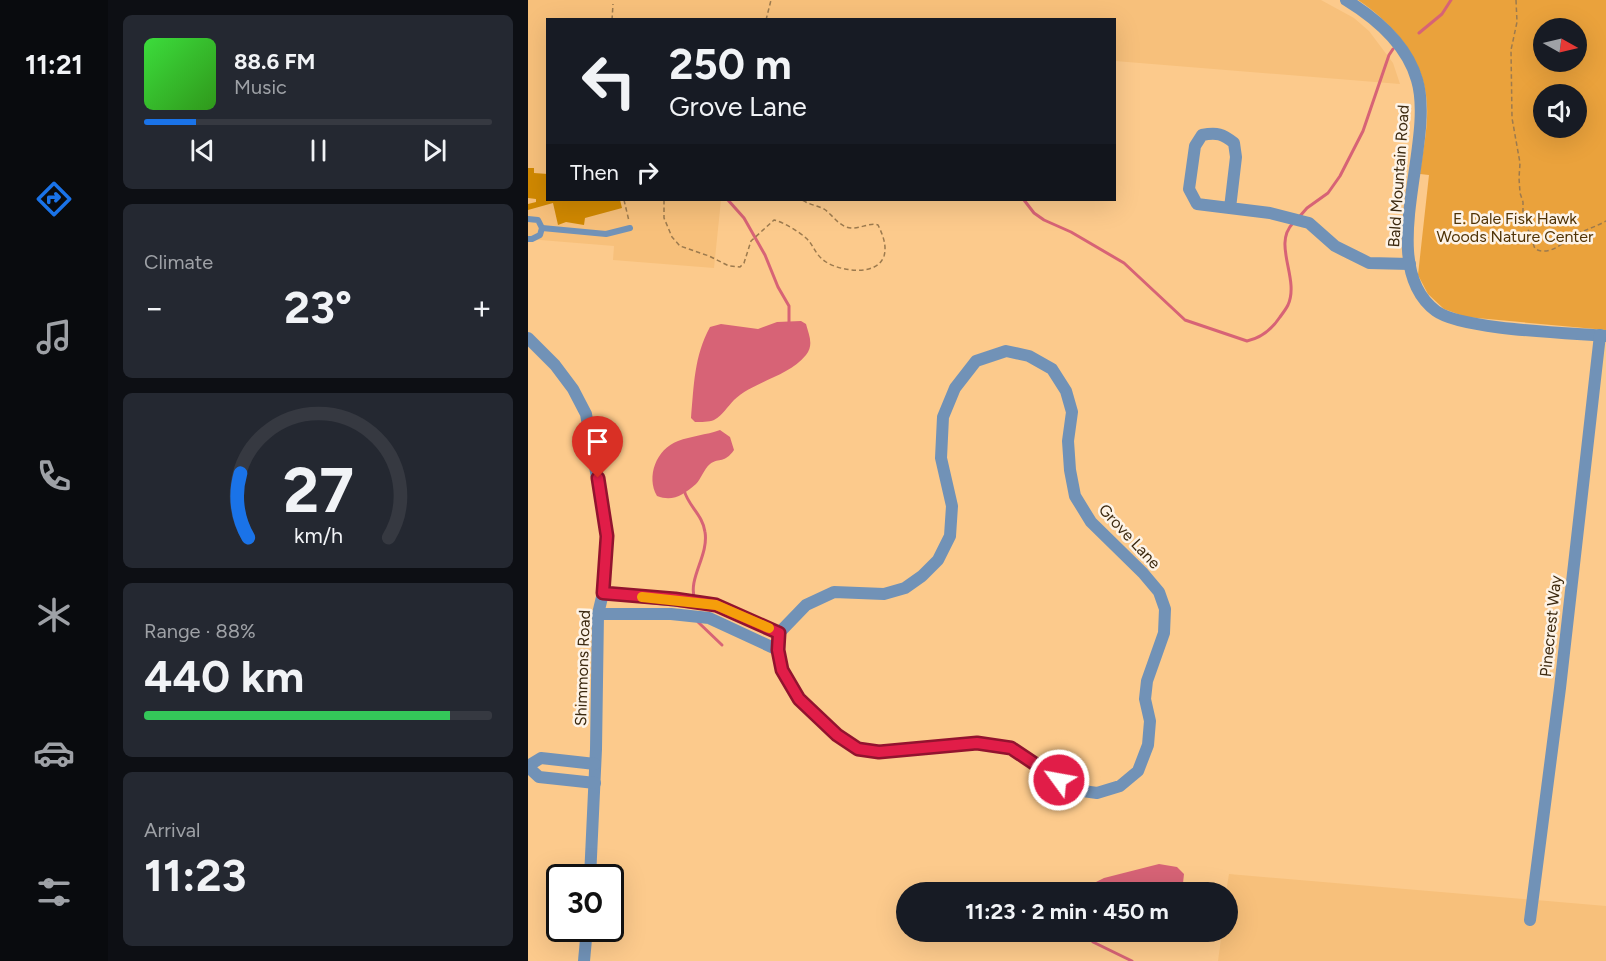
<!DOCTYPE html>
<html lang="en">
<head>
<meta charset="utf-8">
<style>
	body { margin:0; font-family:Figtree,sans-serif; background:#242831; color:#f1f3f6; height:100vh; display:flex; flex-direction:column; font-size:22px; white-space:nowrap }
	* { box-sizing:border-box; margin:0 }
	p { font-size:20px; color:#9ea1a6 }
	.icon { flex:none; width:33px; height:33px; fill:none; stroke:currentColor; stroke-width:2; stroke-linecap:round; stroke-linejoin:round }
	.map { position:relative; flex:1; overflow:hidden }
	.details { display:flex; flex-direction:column; gap:15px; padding:15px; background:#0d0f14; width:420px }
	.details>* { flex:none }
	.top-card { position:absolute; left:18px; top:18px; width:570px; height:183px; border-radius:0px; box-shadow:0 6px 24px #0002; background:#171b24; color:#f1f3f6; overflow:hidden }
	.needle { width:39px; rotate:98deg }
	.buttons { position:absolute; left:1005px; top:18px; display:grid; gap:12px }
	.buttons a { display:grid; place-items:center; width:54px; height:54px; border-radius:50%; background:#171b24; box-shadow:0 6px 24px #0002; font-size:30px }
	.speed { position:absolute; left:18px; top:864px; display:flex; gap:12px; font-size:30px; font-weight:700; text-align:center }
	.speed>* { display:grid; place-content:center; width:78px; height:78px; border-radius:50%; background:#171b24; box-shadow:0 6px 24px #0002; line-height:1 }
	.speed .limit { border:3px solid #111; border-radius:9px; background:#fff; color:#111 }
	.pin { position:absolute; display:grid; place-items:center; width:51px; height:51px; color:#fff; margin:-62px -26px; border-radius:50% 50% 50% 0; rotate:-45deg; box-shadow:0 0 6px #0007 }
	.pin .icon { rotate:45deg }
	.me { position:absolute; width:66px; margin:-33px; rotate:302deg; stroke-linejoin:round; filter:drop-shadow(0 0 4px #0008) }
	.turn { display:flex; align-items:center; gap:21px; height:126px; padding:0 24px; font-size:27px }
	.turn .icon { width:78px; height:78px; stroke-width:2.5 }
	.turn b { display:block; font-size:42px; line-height:51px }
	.then { display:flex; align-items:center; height:57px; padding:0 24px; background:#0003; gap:12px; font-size:22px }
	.big { font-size:45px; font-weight:700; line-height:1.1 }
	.details .tile { flex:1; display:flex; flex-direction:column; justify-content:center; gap:9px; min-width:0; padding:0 21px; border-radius:9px; background:#242831 }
	.details .dial { align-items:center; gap:0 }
	.dial svg { height:156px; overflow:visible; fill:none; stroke:#363941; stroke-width:7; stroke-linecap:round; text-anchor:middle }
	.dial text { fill:#f1f3f6; stroke:none }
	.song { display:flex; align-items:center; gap:18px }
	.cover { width:72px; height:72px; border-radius:9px; background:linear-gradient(135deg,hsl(120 70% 55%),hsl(110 70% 35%)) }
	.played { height:6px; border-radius:3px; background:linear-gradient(90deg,#1a73e8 15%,#363941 15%) }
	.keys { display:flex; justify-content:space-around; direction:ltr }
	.heat { display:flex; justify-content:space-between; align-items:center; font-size:33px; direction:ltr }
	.charge { height:9px; border-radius:4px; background:linear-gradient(90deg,#34c759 88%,#363941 0) }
	.trip { position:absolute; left:368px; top:882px; width:342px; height:60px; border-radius:30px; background:#171b24; box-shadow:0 6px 24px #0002; font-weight:700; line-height:60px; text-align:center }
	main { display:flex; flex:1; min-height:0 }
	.tabs { display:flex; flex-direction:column; width:108px; justify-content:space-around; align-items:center; background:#090b0e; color:#9ea1a6 }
	.tabs .icon { width:42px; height:42px }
	.tabs .active { color:#1a73e8 }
	.tabs b { font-size:27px; color:#f1f3f6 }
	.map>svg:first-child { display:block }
</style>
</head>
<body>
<main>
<nav class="tabs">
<b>11:21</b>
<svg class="icon active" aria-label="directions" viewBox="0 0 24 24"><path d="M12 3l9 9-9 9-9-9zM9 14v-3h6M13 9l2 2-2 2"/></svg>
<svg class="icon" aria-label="music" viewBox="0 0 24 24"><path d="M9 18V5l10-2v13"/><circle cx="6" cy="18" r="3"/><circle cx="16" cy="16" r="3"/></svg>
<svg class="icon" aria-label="phone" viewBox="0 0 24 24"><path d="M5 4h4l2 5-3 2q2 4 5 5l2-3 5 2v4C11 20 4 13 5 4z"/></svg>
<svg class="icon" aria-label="climate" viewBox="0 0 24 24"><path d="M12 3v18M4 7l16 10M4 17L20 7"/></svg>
<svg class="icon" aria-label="car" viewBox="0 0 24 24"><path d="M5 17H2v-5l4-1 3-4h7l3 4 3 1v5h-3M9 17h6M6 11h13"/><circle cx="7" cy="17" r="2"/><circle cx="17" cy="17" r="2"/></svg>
<svg class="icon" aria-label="filters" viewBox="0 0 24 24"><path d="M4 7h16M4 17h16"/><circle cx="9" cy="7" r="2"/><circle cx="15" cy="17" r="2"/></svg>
</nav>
<section class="details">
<div class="tile">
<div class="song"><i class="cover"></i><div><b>88.6 FM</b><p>Music</p></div></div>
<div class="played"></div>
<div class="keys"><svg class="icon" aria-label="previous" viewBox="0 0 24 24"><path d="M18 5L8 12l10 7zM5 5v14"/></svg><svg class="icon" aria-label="pause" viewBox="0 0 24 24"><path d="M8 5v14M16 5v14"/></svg><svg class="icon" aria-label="next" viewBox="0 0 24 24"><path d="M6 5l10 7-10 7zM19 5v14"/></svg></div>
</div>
<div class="tile"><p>Climate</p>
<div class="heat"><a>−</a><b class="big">23°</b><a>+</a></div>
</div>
<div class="tile dial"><svg viewBox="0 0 100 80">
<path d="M14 69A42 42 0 1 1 86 69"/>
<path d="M14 69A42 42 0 0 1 10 36" stroke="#1a73e8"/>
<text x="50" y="56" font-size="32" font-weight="700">27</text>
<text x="50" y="72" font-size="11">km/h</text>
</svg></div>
<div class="tile"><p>Range · 88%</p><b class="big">440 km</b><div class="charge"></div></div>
<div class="tile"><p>Arrival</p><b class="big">11:23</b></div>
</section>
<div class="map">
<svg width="1078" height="961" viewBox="0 0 1078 961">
	<rect width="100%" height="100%" fill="#fcca8c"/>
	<g fill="#f7c07b">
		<path d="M0,0H793L826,18L841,31L865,63L872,84L587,61L586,20H20V200H193L186,268L85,260L86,246L0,239Z"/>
		<path d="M701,874L1078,906V961H690L694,932H699L698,892Z"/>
	</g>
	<path fill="#eaa23c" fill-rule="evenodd" d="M830,0H1078V330L938,317L916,309L900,294L890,275L901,175L892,174C895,148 902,121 898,95C893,55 863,22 830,0ZM1016,28H1048V62H1016ZM1016,94H1048V128H1016Z"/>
	<g fill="#d76376">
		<path d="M273,321L278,324C281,335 286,345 278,355C260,377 226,381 206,400C199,407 195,415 186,420C181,422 173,422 167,422L163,418C166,386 166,356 182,327L193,324L230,329L249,322Z"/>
		<path d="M192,430L202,437L206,450C196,464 192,457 182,464C176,469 173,479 168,484C155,495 145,502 129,496C118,477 128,449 150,441C163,436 178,435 192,430Z"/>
		<path d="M631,864L649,867L656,874L654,892H560L562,885L576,878Z"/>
	</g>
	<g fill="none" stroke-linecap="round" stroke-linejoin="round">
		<g stroke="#d76376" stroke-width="3">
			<path d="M891,33L914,14L923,0"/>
			<path d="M200,200L216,218L237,255L250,287L261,306V325"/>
			<path d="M496,200L506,213L516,220L543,232L596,263L657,320L719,341C734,338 744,329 752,317C755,313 758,309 760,305C772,278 744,245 765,223"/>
			<path d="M772,216L779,208L800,193L812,176L835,131L861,55L865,49"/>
			<path d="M156,490C160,506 175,515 177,532C181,556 159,579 167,600"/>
			<path d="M170,622L194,645"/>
			<path d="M565,942L604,961"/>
		</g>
	</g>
	<path fill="#d08800" d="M0,168H6V173L20,174V200H92L94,208L57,218L56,225L38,222L30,225L25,203L0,210V204L8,202V199L0,198Z"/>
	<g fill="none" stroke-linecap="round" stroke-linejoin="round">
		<g stroke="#9c7a4e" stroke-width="1.5" stroke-dasharray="4.5 3" stroke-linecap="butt">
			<path d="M988,0L989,22L983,50L984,118L992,163L991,178L992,193L995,202V215L1007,249C1024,257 1036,240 1051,233C1060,229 1069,226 1078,221"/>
			<path d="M84,20L85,4"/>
			<path d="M238,20L243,0"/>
			<path d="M96,200L101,221"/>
			<path d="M136,200V218L144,237L152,246L181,256L201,266L212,267L216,263L223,241L246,220C255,222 270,231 278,238C286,245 286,254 298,262C312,271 349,277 356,256C359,246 355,235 350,225C342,222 332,229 323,228C311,227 305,215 296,209C288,205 282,205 274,200"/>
		</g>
		<g stroke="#7192b7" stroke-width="6">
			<path d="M0,219L10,220L14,228"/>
			<path d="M14,228L78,234L102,228"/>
			<path d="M0,239H4L12,235L14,228"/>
		</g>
		<g stroke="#7192b7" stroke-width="12">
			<path d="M818,0C849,19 879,45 889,80C908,143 846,265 908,311C934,330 1042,333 1078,336"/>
			<path d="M702,208L708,157L706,143C695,134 689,132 674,135L667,146L661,189L669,204L742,213L781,223L807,246L841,263L882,264"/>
			<path d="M0,338L27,365L45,389L58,414L79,536L75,593L70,614L68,749L62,878"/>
			<path d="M478,351L501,356L524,369L538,391L544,412L540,441L542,470L547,496L563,522L615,573L631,592L637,609L636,633L619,681L617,699L622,721L620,745L610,771L592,786L569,793L548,790L514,770L483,748L449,743L352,752L330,749L309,735L271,699L254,670L250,650L251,633L278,605L306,592L356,594L377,588L394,576L410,560L422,536L424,506L413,458L415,417L427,388L448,361Z"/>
			<path d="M75,593L187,605L251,633"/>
			<path d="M70,614H143L181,618L250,650"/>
			<path d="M0,766L13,758L67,764"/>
			<path d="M0,767L11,777L67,783"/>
			<path d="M1002,920L1032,688L1072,335"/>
			<path d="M56,961L59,928"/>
		</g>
	</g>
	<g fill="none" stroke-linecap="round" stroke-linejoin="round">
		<defs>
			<path id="route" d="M70,478L79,536L75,593L147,599L188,605L251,633L250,650L254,670L271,699L309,735L330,749L351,752L449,743L483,748L531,780"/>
		</defs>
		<use href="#route" stroke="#92132f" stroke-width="15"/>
		<use href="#route" stroke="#e11d48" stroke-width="10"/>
		<path stroke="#f59e0b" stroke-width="10" d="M114,597L188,605L241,628"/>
	</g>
	<g text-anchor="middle" stroke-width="5" stroke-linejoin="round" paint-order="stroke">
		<g font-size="16" fill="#3c290f" stroke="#fdf3e7">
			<text transform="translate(870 176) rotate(-86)" y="6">Bald Mountain Road</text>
			<text transform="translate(602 536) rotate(47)" y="6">Grove Lane</text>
			<text transform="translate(1022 626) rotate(-84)" y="6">Pinecrest Way</text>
			<text transform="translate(54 668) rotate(-88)" y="6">Shimmons Road</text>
		</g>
		<g font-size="16" fill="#503305" stroke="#fdf3e7">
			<text x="987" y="224">E. Dale Fisk Hawk<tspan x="987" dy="18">Woods Nature Center</tspan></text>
		</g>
	</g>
</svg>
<div class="buttons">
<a><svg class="needle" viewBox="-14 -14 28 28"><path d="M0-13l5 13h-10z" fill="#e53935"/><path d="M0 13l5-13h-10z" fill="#9ea1a6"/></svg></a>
<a><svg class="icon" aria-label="sound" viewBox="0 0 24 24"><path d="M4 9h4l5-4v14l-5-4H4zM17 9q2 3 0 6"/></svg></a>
</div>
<div class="speed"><div class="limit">30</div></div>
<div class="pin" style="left:70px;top:478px;background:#d93025"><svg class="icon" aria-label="arrive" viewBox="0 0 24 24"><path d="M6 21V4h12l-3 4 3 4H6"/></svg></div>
<svg class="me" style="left:531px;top:780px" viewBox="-20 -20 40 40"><circle r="17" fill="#e11d48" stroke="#fff" stroke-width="3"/><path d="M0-11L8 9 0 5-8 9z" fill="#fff"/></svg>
<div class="trip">11:23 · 2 min · 450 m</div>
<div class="top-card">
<div class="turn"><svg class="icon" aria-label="left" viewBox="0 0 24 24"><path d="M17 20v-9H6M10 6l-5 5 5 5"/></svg><div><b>250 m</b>Grove Lane</div></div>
<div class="then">Then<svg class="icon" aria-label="right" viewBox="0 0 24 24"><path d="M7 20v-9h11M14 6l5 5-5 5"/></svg></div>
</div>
</div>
</main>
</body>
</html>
